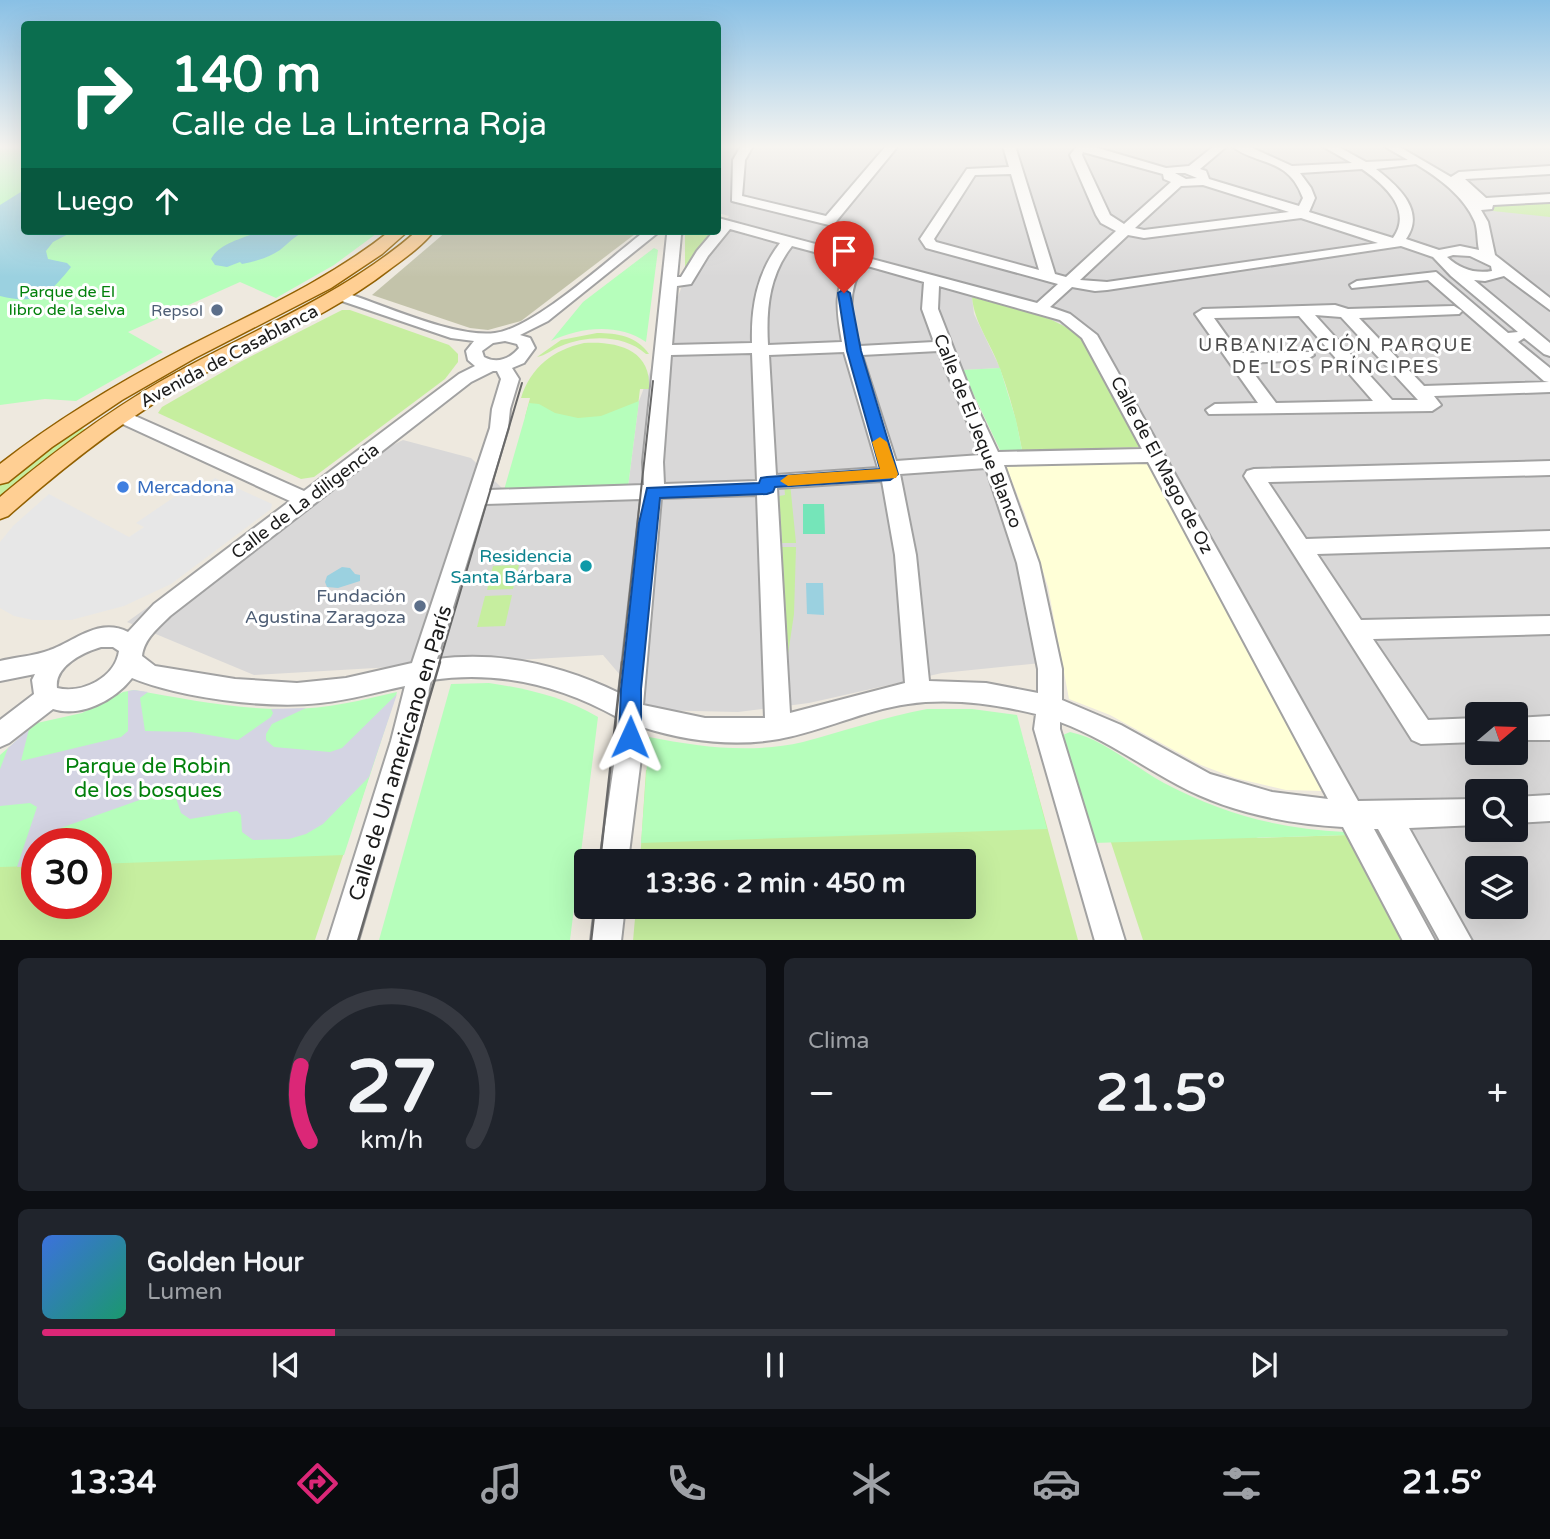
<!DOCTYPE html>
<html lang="es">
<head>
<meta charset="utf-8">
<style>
	body { margin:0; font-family:"Varela Round",sans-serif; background:#20242c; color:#f1f3f6; height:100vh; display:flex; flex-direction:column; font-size:26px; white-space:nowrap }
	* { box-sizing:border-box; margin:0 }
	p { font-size:23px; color:#9ea1a6 }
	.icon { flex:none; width:38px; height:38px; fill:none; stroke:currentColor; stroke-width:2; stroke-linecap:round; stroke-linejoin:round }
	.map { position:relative; height:940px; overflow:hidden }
	.details { display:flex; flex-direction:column; gap:18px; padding:18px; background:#0d0f14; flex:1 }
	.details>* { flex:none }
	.hud { position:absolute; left:21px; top:21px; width:700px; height:214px; border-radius:7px; box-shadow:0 7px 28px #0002; background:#0b6e4f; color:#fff; overflow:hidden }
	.needle { width:46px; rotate:71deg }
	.buttons { position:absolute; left:1465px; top:702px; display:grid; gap:14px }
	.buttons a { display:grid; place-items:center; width:63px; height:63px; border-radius:7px; background:#171b24; box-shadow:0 7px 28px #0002; font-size:35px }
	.speed { position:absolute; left:21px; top:828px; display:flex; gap:14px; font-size:35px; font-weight:700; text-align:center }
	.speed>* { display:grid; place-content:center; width:91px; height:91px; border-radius:50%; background:#171b24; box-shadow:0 7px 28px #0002; line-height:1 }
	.speed .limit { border:10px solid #d22; background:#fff; color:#111 }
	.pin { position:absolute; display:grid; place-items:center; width:60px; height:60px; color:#fff; margin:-72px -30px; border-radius:50% 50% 50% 0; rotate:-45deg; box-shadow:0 0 7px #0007 }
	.pin .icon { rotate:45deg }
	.me { position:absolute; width:77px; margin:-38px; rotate:1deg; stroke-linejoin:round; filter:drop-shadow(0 0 5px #0008) }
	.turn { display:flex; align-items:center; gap:24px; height:147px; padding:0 35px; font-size:32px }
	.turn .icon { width:91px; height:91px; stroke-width:2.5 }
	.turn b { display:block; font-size:49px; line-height:60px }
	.then { display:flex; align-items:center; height:66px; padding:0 35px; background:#0003; gap:14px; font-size:26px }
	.big { font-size:52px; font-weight:700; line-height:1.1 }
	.details .widget { flex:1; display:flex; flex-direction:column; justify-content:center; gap:10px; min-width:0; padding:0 24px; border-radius:10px; background:#20242c }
	.details .dial { align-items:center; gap:0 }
	.dial svg { height:182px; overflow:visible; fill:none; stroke:#363941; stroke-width:7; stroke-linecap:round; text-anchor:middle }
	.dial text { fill:#f1f3f6; stroke:none }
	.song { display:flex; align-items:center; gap:21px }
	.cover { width:84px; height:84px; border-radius:10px; background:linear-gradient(135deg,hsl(220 70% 55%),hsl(160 70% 35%)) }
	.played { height:7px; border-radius:4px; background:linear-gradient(90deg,#db2777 20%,#363941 20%) }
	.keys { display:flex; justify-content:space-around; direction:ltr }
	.heat { display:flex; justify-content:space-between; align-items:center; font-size:38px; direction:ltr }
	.details .tiles { flex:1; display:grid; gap:18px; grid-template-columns:1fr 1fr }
	.widget:last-child { grid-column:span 2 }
	.trip { position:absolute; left:574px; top:849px; width:402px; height:70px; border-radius:7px; background:#171b24; box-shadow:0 7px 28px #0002; font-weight:700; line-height:70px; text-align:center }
	.tabs { display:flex; height:112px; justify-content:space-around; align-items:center; background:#090b0e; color:#9ea1a6 }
	.tabs .icon { width:49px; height:49px }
	.tabs .active { color:#db2777 }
	.tabs b { font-size:32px; color:#f1f3f6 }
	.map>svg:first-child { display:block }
</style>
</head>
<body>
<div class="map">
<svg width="1550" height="941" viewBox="0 0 1550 941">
	<rect width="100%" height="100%" fill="#eee9df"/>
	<path fill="#d9d8d8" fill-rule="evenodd" d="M718,146H1550V940H1409L1142,447L1060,323L972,297L974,314L1000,368L946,371L994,483L1016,557L1041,663L942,673L809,703L738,712L650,710L603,655L254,675L127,622L215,559L309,486L403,440L471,458L504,490L628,487L639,401L685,278L729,216L718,213ZM1477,714H1516V752H1477ZM1477,791H1516V830H1477ZM1477,868H1516V906H1477Z"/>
	<path fill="#ffffd7" d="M1150,462L1324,791L1286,790L1235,778L1201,765L1110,715L1069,699L1048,587L1025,514L1006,466Z"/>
	<path fill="#c3c3aa" d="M447,231H639L521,321L488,330L470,328L372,295Z"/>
	<g fill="#c6ee9f">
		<path d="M1550,200V217L1493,211L1492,205Z"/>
		<path d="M718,227L721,228L712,237L685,278V234L688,231H718Z"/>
		<path d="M972,297C1009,308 1056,313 1084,341L1142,447L1022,450C1017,423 1010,395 1000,369C992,345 974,323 972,297Z"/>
		<path d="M342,310H350L449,345L458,354V362L445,379L314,477L301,479L158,413L162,407L240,362Z"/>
		<path d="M597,333C617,333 637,336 649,354H646C624,334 587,335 561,346C553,349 545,356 537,357L561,340Z"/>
		<path d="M584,343C616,341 652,349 649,389H640L637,414L627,419L525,417L530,398H521C531,367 553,350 584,343Z"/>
		<path d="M76,427L89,430L0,500V484Z"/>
		<path d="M784,483H790L796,543H782L779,496L785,495Z"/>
		<path d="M782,547H796L794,614L788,654Z"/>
		<path d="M519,565L513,589L487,590L493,566Z"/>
		<path d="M512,595L505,626L477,627L485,596Z"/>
		<path d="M1025,746L1078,940L633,941L636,907L964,906V861H640L646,770Z"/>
		<path d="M369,777L315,940L0,941V806L18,866H32L37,853V903H96V844Z"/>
		<path d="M1177,799L1258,838L1347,835L1403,940H1143L1100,809Z"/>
	</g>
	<g fill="#b6febb">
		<path d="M0,146H24V231H380L334,265L276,298L240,282L128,332L163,352L76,401L45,399L0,405Z"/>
		<path d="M654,248L658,250L646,342C618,323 581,327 551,341L583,302Z"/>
		<path d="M1000,368L1016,420L1022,450H1000L962,370Z"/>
		<path d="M639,401L628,487L504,490L529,403L539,404L555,413L578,418L601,416Z"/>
		<path d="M489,683C529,689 563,697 598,717L570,940H379L451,684Z"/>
		<path d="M134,690C186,699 238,710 290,709C327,709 362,700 397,692L344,855L96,864V844H37V866L0,867V755L37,723L82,713L123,692Z"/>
		<path d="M927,709H972L1017,715L1047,829L641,843L649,737C700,747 751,754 803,742C845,731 884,717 927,709Z"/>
		<path d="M1070,732C1104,739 1134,767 1164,783C1222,814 1280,829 1345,832L1347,835L1094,843L1062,739L1063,735Z"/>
	</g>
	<path fill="#75e5b9" d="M803,504H824L825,534H803Z"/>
	<path fill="#e7e7e7" d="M215,478L272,504L271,509L171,584L124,606L71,620H33L14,616L0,608V542L13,526L49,494L129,537L144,527L136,523L189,487L197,490Z"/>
	<path fill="#d4d4e3" d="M134,690L148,692L140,698L145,731L191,732L238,740L271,717L273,713L271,709L306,708L272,724L266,734V740L274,747L330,752L342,748L397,694L369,777L323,824L306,834L289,839L253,840L242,832L241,815L237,811L190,819L181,813L175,795L165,791L55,830L37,844L33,866L17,867L37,807L30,803L0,806V769L8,748L29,729L21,761L121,737L128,731V691Z"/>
	<g fill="#9bd1e0">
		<path d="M24,190V231H74L53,242L46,251L48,259L67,263L71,267C48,296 37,305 0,296V205Z"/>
		<path d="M260,231H307C295,235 290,242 280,250C268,258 256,261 242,264L240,262L227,267L215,265L211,259C219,243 244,238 260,231Z"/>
		<path d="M342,567L350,568L355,574L360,575V581L338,588L327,587L325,582L327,576Z"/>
		<path d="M806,583H823L824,615L807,614Z"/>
	</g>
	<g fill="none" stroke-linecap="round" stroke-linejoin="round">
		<defs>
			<g id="minor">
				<path d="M741,146H753L745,160L742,196L826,216L886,146H898L834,224L829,225L732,201L733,160Z"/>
				<path d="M1003,146H1015L1055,274L1066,277L1116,231L1101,223L1096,215L1070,155L1077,146H1091L1166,168L1189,166L1214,146H1227L1200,169L1206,171L1209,179L1299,206L1303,198C1288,156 1256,166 1232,146H1248L1292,166L1352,163L1322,146H1337L1366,162L1408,160L1384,146H1398L1451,177L1459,172L1550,166V174L1465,179L1486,198L1550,194V202L1493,205L1492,209L1481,210L1488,222L1495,255L1550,298V310L1504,276L1485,281L1474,280L1550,343V356L1544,354L1524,338L1518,342L1550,368V392L1434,396L1441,405L1432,411L1209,414L1206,410L1215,404L1258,403L1195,314L1203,309L1335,305L1348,309L1454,306L1462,311L1459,314L1359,318L1424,386L1549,382L1544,381L1428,280L1352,288L1350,285L1357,281L1436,272L1508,333L1518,332L1451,276L1433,257L1401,246L1107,290L1095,291L1072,287L1050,307L1070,314L1097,335L1358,801L1477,799V825L1409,828L1472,941H1440L1378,829H1374L1435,941H1403L1343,827C1287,824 1228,812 1178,785C1139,764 1103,738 1060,722V729L1125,941H1095L1034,729L1036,714C995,704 950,698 908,704C864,710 823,731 779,739C734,747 686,741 642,727L641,758L628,861H600L615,758L617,717C559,685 498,670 431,680L417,741L358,941H328L391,741L405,686C377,692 349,700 320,703C267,709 181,698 132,678C115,700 81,718 53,709L9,743L0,747V720L34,694L32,680L35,674L0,681V661C16,657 35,656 50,650C75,641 99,617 128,632L154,604L290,501L114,420L111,416L114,412H126L304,491L459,374L475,366L468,360L466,351L474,341L451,338L336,299L333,296L336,293H346C386,306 455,338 495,333C535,328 611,257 645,231H660L548,321L520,335L530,338L535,348L524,363L512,368L519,379L510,409L508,428L489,490L644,485L643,462L667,235L670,231H684L681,235L677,277H681L697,251L714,231H718V218L1037,303L1058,284L926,248L920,239L967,169L1009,167ZM1083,152L1163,174L1164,179L1171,182L1124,224L1110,215L1082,155ZM1416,164C1439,178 1464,196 1475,222C1478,231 1477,241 1479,250L1460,246L1439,250L1406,239C1426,211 1398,186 1376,169ZM1362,169C1385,185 1413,210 1393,238L1309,212L1315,198L1311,188L1300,173ZM1175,173H1185L1197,178L1186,179ZM1011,174L1039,270L936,242L934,239L975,175ZM1203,185L1289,212L1144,230L1135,228L1181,186ZM1301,218L1378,243L1107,282L1080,280L1128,235L1144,238ZM730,229L780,243C757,273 751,306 752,343L672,345L677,286L691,284L708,256ZM792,246L852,262C832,288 837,312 842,342L768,345C766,309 769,275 792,246ZM1453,255L1470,256L1491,266L1492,271C1475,274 1460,269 1447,257ZM864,265L924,282L922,309L934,342L860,346C849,322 847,287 864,265ZM939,286L1060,320L1082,338L1142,449L998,452L974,401L938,309ZM1315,315L1341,317L1418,400H1392ZM1299,316L1373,401L1276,403L1246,363L1306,360L1314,355L1312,352L1239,353L1214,318ZM505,341L517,344L519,348C510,359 497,364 484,357L482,351L493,343ZM938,351L981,455L896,461L862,355ZM844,352L878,468L776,475L769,355ZM752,353L757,481L664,484L663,462L671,355ZM493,371H497L501,379L492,409L490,428L412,663L346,678L297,683L235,679L155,666L142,656C144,639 158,628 170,616L471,382ZM1148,462L1328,799L1272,792L1210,774L1121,725L1062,700V669L1039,563L1004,465ZM986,468L1017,563L1038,669V693L986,683L929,681L916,555L900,474ZM882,481L895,555L905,683L790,713L777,488ZM757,495L765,718H705L643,705L661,498ZM641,499L619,693C561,665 501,651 437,659L485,504ZM101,647H113L119,651C115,678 82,694 57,688C54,666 84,652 101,647Z"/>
				<path d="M1550,461V475L1268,482L1306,539L1550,531V547L1317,554L1361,620L1550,616V634L1373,639L1428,720L1477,718V742L1421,744L1412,740L1244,476L1247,471L1254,469Z"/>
				<path d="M1550,716V740H1516V718Z"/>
				<path d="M1550,795V821L1516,823V797Z"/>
				<path d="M595,906H625L621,941H591Z"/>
			</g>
			<g id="major">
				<path d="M390,231H408L382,254L331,288L195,358L122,400L52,447L8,482L0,484V464C56,420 118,383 181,350C253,313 326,282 390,231Z"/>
				<path d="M417,231H434C422,246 405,258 390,269C331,315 261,342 196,378C128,416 67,464 8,516L0,519V497C57,449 117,404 183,369C264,325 347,292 417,231Z"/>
			</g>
		</defs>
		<use href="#minor" stroke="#a2a2a2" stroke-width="4"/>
		<use href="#major" stroke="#926000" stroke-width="3"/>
		<use href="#minor" fill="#fff" fill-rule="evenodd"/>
		<use href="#major" fill="#ffcf93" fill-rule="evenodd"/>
		<g stroke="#696969" stroke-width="2">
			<path d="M439,664L522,383"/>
			<path d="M622,664L653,381"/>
		</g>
		<g stroke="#696969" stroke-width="2.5">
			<path d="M600,861L622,662"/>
			<path d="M358,941L440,662"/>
			<path d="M591,941L595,906"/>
		</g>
	</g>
	<linearGradient id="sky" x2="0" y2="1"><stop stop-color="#89c0e5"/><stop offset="0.53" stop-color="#f7f5f1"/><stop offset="1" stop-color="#f7f5f1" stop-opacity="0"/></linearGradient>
	<rect width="1550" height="277" fill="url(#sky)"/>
	<path fill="#1a73e8" stroke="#114b97" stroke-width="2" d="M844,289L850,293L861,351L898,474L890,480L775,487L773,492L767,494L660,498L641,689V737L638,743L630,746L622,743L619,737L621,689L639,523L647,488L759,483L761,478L767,477L880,469L847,351L838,293Z"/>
	<path fill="#f59e0b" d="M880,437L887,442L898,474L896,478L788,486L780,481L788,475L880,469L872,442Z"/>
	<g fill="#5c6f8a" stroke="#fff" stroke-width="2.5">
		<circle cx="217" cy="310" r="7"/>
		<circle cx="420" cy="606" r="7"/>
	</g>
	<circle fill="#3f7fe0" stroke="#fff" stroke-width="2.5" cx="123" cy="487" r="7"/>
	<circle fill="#0f9aa8" stroke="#fff" stroke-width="2.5" cx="586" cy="566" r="7"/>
	<g text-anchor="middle" stroke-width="6" stroke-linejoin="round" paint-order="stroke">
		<g font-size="16" fill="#02800b" stroke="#fff">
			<text x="67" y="297">Parque de El<tspan x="67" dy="18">libro de la selva</tspan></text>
		</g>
		<g font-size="16" fill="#4e5e75" stroke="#fff" text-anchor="end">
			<text x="203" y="316">Repsol</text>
		</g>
		<g font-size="18" fill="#1b1b1b" stroke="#fff">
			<text transform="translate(229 356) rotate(-28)" y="6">Avenida de Casablanca</text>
			<text transform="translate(978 431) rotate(68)" y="6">Calle de El Jeque Blanco</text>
			<text transform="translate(1162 465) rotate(62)" y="6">Calle de El Mago de Oz</text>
			<text transform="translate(305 501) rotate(-37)" y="6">Calle de La diligencia</text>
		</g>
		<g font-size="18" fill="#366cbe" stroke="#fff" text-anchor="start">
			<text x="137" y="493">Mercadona</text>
		</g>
		<g font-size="18" fill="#0d838f" stroke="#fff" text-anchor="end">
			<text x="572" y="562">Residencia<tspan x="572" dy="21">Santa Bárbara</tspan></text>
		</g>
		<g font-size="18" fill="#4e5e75" stroke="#fff" text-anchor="end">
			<text x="406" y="602">Fundación<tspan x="406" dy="21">Agustina Zaragoza</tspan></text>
		</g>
		<g font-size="19" letter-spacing="2" fill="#4e4e4e" stroke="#fff">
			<text x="1336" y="351">URBANIZACIÓN PARQUE<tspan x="1336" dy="22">DE LOS PRÍNCIPES</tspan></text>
		</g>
		<g font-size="21" fill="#1b1b1b" stroke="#fff">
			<text transform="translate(400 753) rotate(-73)" y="7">Calle de Un americano en París</text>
		</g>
		<g font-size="21" fill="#02800b" stroke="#fff">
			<text x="148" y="773">Parque de Robin<tspan x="148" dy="24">de los bosques</tspan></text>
		</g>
	</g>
</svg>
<div class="buttons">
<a><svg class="needle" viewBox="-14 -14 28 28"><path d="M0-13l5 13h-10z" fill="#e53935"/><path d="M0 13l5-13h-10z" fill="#9ea1a6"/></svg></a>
<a><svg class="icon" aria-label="search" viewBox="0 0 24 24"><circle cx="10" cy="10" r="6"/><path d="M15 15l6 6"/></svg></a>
<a><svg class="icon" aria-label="layers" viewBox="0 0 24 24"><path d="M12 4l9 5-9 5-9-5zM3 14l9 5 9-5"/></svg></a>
</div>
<div class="speed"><div class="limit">30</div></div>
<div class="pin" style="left:844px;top:293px;background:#d93025"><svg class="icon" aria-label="arrive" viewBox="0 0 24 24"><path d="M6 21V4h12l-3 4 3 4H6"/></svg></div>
<svg class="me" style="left:630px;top:737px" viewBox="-20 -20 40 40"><path d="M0-17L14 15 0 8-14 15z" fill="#1a73e8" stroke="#fff" stroke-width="4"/></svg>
<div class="trip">13:36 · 2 min · 450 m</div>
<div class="hud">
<div class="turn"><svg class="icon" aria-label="right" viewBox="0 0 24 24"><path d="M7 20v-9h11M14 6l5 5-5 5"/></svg><div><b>140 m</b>Calle de La Linterna Roja</div></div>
<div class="then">Luego<svg class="icon" aria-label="ahead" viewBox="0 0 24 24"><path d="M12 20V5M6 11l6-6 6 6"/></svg></div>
</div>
</div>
<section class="details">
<div class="tiles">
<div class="widget dial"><svg viewBox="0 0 100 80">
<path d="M14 69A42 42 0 1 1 86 69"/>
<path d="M14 69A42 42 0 0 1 10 36" stroke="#db2777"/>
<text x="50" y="56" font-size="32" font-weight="700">27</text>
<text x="50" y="72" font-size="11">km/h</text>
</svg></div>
<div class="widget"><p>Clima</p>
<div class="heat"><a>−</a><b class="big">21.5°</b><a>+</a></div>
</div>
<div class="widget">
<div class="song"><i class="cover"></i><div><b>Golden Hour</b><p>Lumen</p></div></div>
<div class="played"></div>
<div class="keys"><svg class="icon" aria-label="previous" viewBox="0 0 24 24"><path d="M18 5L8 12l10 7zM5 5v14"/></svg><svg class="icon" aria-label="pause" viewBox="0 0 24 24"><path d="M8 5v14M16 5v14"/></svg><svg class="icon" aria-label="next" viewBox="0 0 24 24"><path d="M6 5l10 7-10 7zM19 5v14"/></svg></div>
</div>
</div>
</section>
<nav class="tabs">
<b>13:34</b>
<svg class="icon active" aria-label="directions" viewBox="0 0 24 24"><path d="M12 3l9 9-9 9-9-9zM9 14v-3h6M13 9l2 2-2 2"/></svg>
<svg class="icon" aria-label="music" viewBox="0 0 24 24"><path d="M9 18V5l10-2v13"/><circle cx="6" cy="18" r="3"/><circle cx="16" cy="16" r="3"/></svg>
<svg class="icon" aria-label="phone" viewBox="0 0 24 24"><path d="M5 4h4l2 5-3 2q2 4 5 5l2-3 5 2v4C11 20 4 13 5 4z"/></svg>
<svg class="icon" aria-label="climate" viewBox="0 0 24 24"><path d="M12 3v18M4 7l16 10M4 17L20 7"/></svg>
<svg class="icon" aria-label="car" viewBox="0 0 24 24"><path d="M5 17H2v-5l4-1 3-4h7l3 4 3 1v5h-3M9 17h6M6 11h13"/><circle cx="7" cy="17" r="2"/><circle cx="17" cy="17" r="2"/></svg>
<svg class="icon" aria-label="filters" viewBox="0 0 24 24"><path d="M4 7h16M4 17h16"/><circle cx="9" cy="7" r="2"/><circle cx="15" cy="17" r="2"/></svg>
<b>21.5°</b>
</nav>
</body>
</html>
